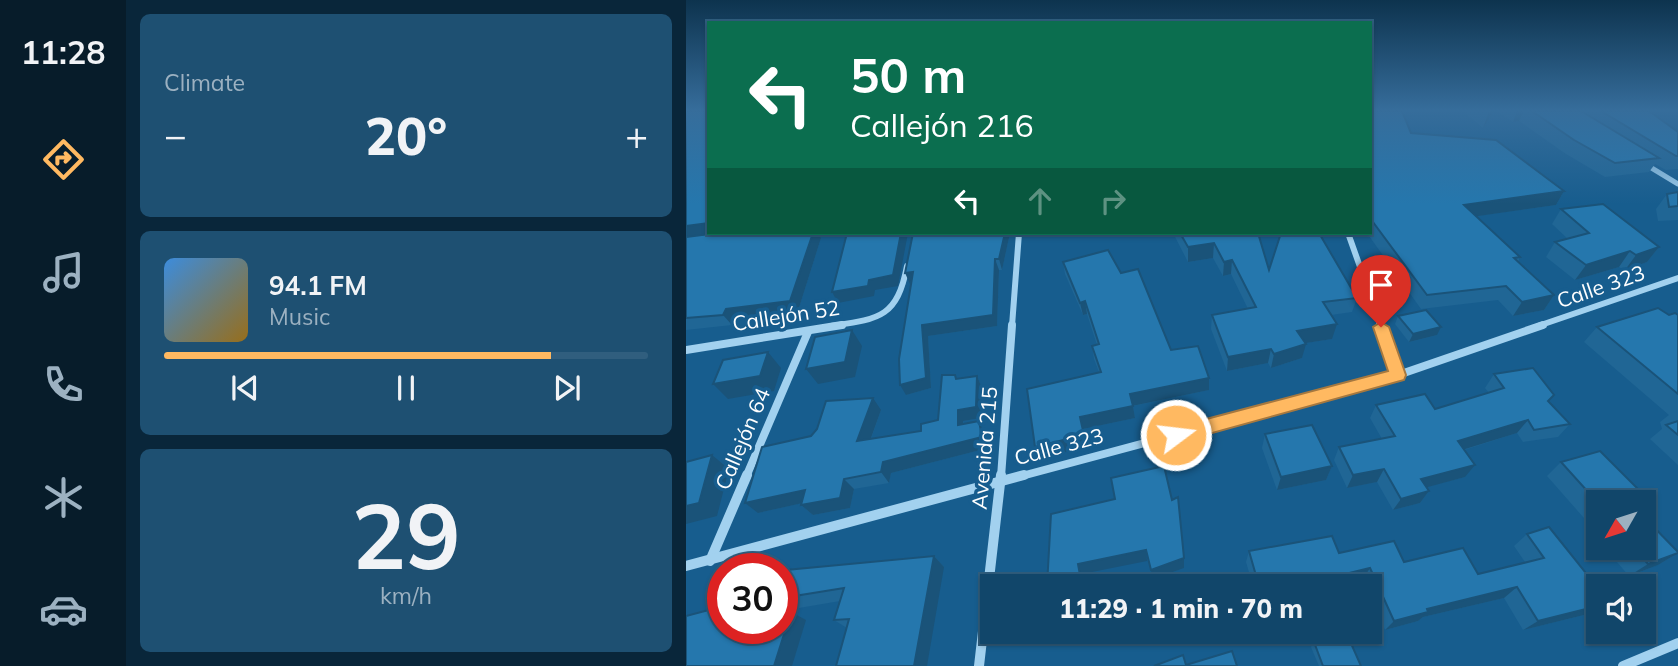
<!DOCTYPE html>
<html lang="en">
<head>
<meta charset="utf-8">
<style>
	body { margin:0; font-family:Mulish,sans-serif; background:#1e5072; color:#f1f3f6; height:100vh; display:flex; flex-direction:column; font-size:26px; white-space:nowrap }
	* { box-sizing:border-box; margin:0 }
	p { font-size:23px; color:#9cb1c1 }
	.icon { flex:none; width:38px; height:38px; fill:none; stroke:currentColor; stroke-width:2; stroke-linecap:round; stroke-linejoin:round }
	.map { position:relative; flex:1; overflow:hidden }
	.sheet { display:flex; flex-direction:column; gap:14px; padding:14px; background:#09263a; width:560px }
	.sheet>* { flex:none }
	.top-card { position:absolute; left:21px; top:21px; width:665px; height:214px; border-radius:0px; box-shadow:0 2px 5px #0004,0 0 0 2px #305e7e; background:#0b6e4f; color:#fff; overflow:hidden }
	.needle { width:46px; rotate:231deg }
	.fabs { position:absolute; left:900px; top:490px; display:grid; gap:14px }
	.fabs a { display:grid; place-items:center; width:70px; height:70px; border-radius:0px; background:#11466a; box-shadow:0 2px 5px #0004,0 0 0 2px #305e7e; font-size:35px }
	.speed { position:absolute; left:21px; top:553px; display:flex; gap:14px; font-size:35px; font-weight:700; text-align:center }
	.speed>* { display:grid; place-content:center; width:91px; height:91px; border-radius:50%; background:#11466a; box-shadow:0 2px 5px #0004,0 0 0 2px #305e7e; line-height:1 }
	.speed .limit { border:10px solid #d22; background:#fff; color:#111 }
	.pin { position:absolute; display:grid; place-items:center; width:60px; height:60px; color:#fff; margin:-72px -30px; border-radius:50% 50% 50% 0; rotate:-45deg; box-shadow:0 0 7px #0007 }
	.pin .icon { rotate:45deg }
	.me { position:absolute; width:77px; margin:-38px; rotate:75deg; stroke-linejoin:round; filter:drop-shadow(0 0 5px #0008) }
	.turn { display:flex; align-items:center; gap:24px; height:147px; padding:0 28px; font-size:32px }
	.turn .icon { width:91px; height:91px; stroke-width:2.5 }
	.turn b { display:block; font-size:49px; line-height:60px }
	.lanes { display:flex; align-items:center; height:66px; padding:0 28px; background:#0003; justify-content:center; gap:35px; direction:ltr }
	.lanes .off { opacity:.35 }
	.big { font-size:52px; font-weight:800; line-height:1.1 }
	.sheet .tile { flex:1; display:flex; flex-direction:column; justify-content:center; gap:10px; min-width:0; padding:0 24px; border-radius:10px; background:#1e5072 }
	.sheet .dial { align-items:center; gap:0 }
	.dial b { font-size:91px; line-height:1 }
	.song { display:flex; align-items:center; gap:21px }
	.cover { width:84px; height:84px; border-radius:10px; background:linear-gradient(135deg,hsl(210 70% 55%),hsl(40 70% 35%)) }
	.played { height:7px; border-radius:4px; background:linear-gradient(90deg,#ffb961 80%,#305e7e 80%) }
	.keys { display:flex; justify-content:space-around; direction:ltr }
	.heat { display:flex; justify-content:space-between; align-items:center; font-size:38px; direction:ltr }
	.trip { position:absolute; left:294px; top:574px; width:402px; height:70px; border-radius:0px; background:#11466a; box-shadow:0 2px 5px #0004,0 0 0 2px #305e7e; font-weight:800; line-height:70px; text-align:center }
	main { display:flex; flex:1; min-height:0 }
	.menu { display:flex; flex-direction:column; width:126px; justify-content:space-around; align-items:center; background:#071c2a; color:#9cb1c1 }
	.menu .icon { width:49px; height:49px }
	.menu .selected { color:#ffb961 }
	.menu b { font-size:32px; color:#f1f3f6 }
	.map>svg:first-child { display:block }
</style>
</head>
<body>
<main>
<nav class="menu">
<b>11:28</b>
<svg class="icon selected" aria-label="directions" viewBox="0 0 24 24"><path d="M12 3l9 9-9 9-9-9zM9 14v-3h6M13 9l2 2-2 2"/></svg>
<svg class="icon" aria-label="music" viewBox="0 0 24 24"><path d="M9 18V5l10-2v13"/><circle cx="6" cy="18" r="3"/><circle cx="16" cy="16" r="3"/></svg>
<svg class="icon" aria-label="phone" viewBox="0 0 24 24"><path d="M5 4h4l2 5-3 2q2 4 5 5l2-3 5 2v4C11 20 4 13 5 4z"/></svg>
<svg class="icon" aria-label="climate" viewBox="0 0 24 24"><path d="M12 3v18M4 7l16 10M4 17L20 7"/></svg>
<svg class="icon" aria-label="car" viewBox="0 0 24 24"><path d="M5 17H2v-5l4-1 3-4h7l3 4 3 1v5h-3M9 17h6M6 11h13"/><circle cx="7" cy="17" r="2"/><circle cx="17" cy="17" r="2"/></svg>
</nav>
<section class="sheet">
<div class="tile"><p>Climate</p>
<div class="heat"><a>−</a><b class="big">20°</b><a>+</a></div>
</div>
<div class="tile">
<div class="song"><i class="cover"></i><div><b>94.1 FM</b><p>Music</p></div></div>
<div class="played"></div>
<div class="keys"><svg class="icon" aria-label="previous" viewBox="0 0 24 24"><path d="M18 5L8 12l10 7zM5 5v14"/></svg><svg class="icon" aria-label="pause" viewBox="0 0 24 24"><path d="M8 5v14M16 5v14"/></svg><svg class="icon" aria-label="next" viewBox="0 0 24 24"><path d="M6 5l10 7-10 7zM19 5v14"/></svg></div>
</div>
<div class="tile dial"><b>29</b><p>km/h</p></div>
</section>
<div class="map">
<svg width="992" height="666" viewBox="0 0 992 666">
	<rect width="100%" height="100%" fill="#175d8e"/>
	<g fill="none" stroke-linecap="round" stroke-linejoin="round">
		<path stroke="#a2d1ef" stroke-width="5" d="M959,164L992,184"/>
		<g stroke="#a2d1ef" stroke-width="6">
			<path d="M662,233L695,326"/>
			<path d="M145,326C193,319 211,318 221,266"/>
			<path d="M326,326L333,233"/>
			<path d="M852,326L992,278"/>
		</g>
		<g stroke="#a2d1ef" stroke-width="8">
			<path d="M694,325L712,375"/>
			<path d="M0,350L156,325"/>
			<path d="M60,477L122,332"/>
			<path d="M315,477L326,325"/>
			<path d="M332,477L712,375L857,325"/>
		</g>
		<g stroke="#a2d1ef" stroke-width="10">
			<path d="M24,561L61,475"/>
			<path d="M0,566L338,475"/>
			<path d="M293,666L315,475"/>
			<path d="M937,666L992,643"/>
		</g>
	</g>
	<g fill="#206695">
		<path d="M0,111L23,233H132L135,238L112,311L49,320L46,325L0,330Z"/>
		<path d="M684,111L725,133L878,191L870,205L790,216L834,257L832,262L868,295L858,310L827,316L812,300L735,309L681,233H684Z"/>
		<path d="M777,111H808L797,128Z"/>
		<path d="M810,111H963L992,132V169L980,170L969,164L963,172L919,177L880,154L833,121L827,122Z"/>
		<path d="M992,192V220L972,221L970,209L981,194Z"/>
		<path d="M875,209L973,247L961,262L939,270L933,267L889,280L860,257L869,242L882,239L866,224Z"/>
		<path d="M227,233H324L316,270H313L311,326L242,336L245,388L220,395Z"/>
		<path d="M487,233H572L583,270L671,298L666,312L645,315L646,339L619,343L616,358L585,368L582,363L541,371L525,329L526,315L562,309L545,274L537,276L527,258L502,262Z"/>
		<path d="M377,262L435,273L485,350L523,378V390L447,406L449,418L397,429L401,447L354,458L413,372L408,359L406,346L411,345L401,314L397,315L379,274Z"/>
		<path d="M983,315H992V465L964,439L976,429L974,422L983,415L898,342L911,327Z"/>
		<path d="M712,316L751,335L723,342L709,324Z"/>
		<path d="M808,374L863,402L884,424L872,437L837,442L831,433L778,450L779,477L740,487L743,491L734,503L707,510L691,482L661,488L648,460L653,447L696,439L684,418L690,405L749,409L803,393L799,388Z"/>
		<path d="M269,375L271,379L291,376L296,388L295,418L277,421L278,424L293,421L298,433L302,448L205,473L203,483L168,489L164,508L127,515L115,505L116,503L72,513L125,436L195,410L185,439L235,431L252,420Z"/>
		<path d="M579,434L646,466L640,480L591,490L576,448Z"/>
		<path d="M875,462L962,499L957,502H912V534L861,476Z"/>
		<path d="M841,534L912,588V609L906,613L837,630L818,598L737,617L732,621L699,630L684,597V586H680L677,579L647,586H567L560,562L563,551L653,553L792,574L839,562L828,546Z"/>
		<path d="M919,548H957L992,553L972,565L943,576Z"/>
		<path d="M248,556L258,567L161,628L148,620L154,601L107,609L96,602V581Z"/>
		<path d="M581,632H623L619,639L585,646Z"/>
		<path d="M628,642L675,666H633L625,647Z"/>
	</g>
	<g fill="#1a5379">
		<path d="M804,111H808L797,128L802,114Z"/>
		<path d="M831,111H838L833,121L827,122Z"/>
		<path d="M878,191L870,205L771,219L778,205Z"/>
		<path d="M23,223V233H34L0,237V226Z"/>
		<path d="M127,233H132L135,238L112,311L49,320L46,325L37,315L40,309Z"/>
		<path d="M215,233H222L212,286L189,290L188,296L152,303L146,292Z"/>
		<path d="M319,233H324L316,270L313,259Z"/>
		<path d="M528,243L527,258L502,262V247Z"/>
		<path d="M973,247L961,262L939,270L950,255Z"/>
		<path d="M944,251L933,267L889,280L900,265Z"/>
		<path d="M309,259L313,270L311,326L242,336L245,388L220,395L214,385L236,325Z"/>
		<path d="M546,260L545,274L537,276L538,262Z"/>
		<path d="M227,272L224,284L219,273Z"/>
		<path d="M868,295L858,310L827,316L836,302Z"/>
		<path d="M399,301L401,314L397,315L394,303Z"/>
		<path d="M651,324L646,339L607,345L611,331Z"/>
		<path d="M755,327L751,335L723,342L727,334Z"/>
		<path d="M166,330L176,346L169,377L132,384L120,369Z"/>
		<path d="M620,344L616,358L585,368L588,354Z"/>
		<path d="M585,349L582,363L541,371L542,357Z"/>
		<path d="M82,352L95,368L88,391L42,399L27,384Z"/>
		<path d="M291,376L296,388L295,418L277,421L278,436L272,425V410Z"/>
		<path d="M523,378V390L446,406L444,394Z"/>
		<path d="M187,398L195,410L180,452L171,441Z"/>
		<path d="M447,406L449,418L397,429L401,447L354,458L349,447L394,417Z"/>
		<path d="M842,420L831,433L763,454L772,441Z"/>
		<path d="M293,421L298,433L302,448L205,473L203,483L195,472L197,462Z"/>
		<path d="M26,455L43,469L31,516L0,524V506Z"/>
		<path d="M789,465L779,477L727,491L735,479Z"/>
		<path d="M646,466L640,480L591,490L595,477Z"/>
		<path d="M698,469L691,482L661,488L667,475Z"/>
		<path d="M158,479L168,489L164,508L127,515L115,505Z"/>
		<path d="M119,490L130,500L72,513L59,503Z"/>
		<path d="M743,491L734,503L707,510L715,499Z"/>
		<path d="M460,550L461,561L396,574L398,586H396L392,564Z"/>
		<path d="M992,553L972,565L943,576L962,564Z"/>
		<path d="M248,556L258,567L241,666H228Z"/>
		<path d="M498,558V568L466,579L465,570Z"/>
		<path d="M684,568L677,579L647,586H610Z"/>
		<path d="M831,587L818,598L737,617L732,621L699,630L708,621L741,609Z"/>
		<path d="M912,606V609L906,613L837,630L852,621Z"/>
		<path d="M34,607L37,608V625L30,622Z"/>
		<path d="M105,612L120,620L106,666H88Z"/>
		<path d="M363,632H392L364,641L359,633Z"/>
	</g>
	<g fill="#2577ad" stroke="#1a5379" stroke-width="2">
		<path d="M0,111H23V223L0,226Z"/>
		<path d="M684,111H716L725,133L810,140L878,191L778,205L834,257L828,258L868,295L836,302L820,286L741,295L684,218Z"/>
		<path d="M846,111H895L973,158L929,163L888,140Z"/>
		<path d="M915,111H963L992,132V156H990Z"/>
		<path d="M992,192V206L983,207L981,194Z"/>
		<path d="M917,204L973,247L950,255L944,251L900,265L869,242L903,233L875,209Z"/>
		<path d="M32,233H127L104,301L40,309L37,315L0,318V237Z"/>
		<path d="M161,233H215L207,275L183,280L182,286L146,292Z"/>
		<path d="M227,233H319L313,259H309L307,315L236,325L240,378L214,385L213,359L227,272L219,273Z"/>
		<path d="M494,233H572L583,270L595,233H633L671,298L637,302L651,324L611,331L620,344L588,354L585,349L542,357L526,315L570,307L546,260L538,262L528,243L502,247Z"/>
		<path d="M422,250L435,273L452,269L485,350L512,346L523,378L444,394L447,406L394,417L398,435L349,447L341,389L415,372L406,346L413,344L399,301L394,303L377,262Z"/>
		<path d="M972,308L983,315L989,313L992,315V394L911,327Z"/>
		<path d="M740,310L755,327L727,334L712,316Z"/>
		<path d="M166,330L159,362L120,369L129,337Z"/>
		<path d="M82,352L74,376L27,384L37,360Z"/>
		<path d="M847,368L868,395L862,401L884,424L848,430L842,420L772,441L789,465L735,479L743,491L715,499L698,469L667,475L653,447L709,436L690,405L739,394L749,409L818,388L808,374Z"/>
		<path d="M256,375H269L270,379L291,376L290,407L272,410V425L293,421L296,437L197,462L195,472L158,479L154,498L115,505L119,490L59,503L76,447L125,436L131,429L140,401L187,398L171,441L235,431V424L252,420Z"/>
		<path d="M992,421V435L980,425Z"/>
		<path d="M626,425L646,466L595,477L579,434Z"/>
		<path d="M914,451L962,499L953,502L912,503L875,462Z"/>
		<path d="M26,455L13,503L0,506V462Z"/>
		<path d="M478,466L486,500L492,497L498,558L465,570L460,550L392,564L396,586H361L365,514L429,499L425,478Z"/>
		<path d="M957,516L992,552V553L962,564L948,548H957Z"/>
		<path d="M863,527L912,588V606L852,621L831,587L741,609L742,612L708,621L684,568L610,586H573L563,551L646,536L653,553L708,541L718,562L777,548L792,574L858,558L841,534Z"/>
		<path d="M248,556L228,666H150L163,619L148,620L158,588L96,598V581L100,570Z"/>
		<path d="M34,607L30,622L37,621V628H96V613L105,612L88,666H0V616Z"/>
		<path d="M587,632H615L589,638Z"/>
		<path d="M660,632L675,666H637L628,642Z"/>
		<path d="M546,651L551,666H468L497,655L500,665Z"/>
	</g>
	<linearGradient id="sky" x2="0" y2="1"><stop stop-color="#0d334e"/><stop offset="0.54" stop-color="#366d9b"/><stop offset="1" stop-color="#366d9b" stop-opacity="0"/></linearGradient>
	<rect width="992" height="204" fill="url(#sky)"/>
	<path fill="#ffb961" stroke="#a6783f" stroke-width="2" d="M695,322L703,327L720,375L718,380L490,443L484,440L481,435L484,429L490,427L702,371L687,327Z"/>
	<g text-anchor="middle" stroke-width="7" stroke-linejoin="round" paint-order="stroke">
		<g font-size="21" fill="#fff" stroke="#175d8e">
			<text transform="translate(915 287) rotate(-19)" y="7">Calle 323</text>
			<text transform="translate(100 316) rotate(-9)" y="7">Callejón 52</text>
			<text transform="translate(57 439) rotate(-67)" y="7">Callejón 64</text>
			<text transform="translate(373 447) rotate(-15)" y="7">Calle 323</text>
			<text transform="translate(299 448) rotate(-85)" y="7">Avenida 215</text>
		</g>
	</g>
</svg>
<div class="fabs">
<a><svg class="needle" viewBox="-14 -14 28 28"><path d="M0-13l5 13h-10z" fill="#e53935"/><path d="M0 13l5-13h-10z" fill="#9cb1c1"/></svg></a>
<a><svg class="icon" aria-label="sound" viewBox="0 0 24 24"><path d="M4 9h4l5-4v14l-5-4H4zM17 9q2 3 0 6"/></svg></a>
</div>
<div class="speed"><div class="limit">30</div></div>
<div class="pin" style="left:695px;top:327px;background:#d93025"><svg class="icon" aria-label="arrive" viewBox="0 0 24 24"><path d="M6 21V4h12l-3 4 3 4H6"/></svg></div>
<svg class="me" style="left:490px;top:435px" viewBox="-20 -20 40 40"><circle r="17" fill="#ffb961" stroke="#fff" stroke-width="3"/><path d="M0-11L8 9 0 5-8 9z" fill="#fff"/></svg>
<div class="trip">11:29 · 1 min · 70 m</div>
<div class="top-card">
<div class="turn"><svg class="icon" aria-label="left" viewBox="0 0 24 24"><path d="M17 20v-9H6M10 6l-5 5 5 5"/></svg><div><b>50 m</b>Callejón 216</div></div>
<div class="lanes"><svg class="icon" aria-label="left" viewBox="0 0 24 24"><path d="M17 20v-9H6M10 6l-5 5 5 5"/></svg><svg class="icon off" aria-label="ahead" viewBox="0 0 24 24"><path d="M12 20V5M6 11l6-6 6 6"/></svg><svg class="icon off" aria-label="right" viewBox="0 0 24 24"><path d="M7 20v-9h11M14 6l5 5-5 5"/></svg></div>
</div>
</div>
</main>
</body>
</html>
